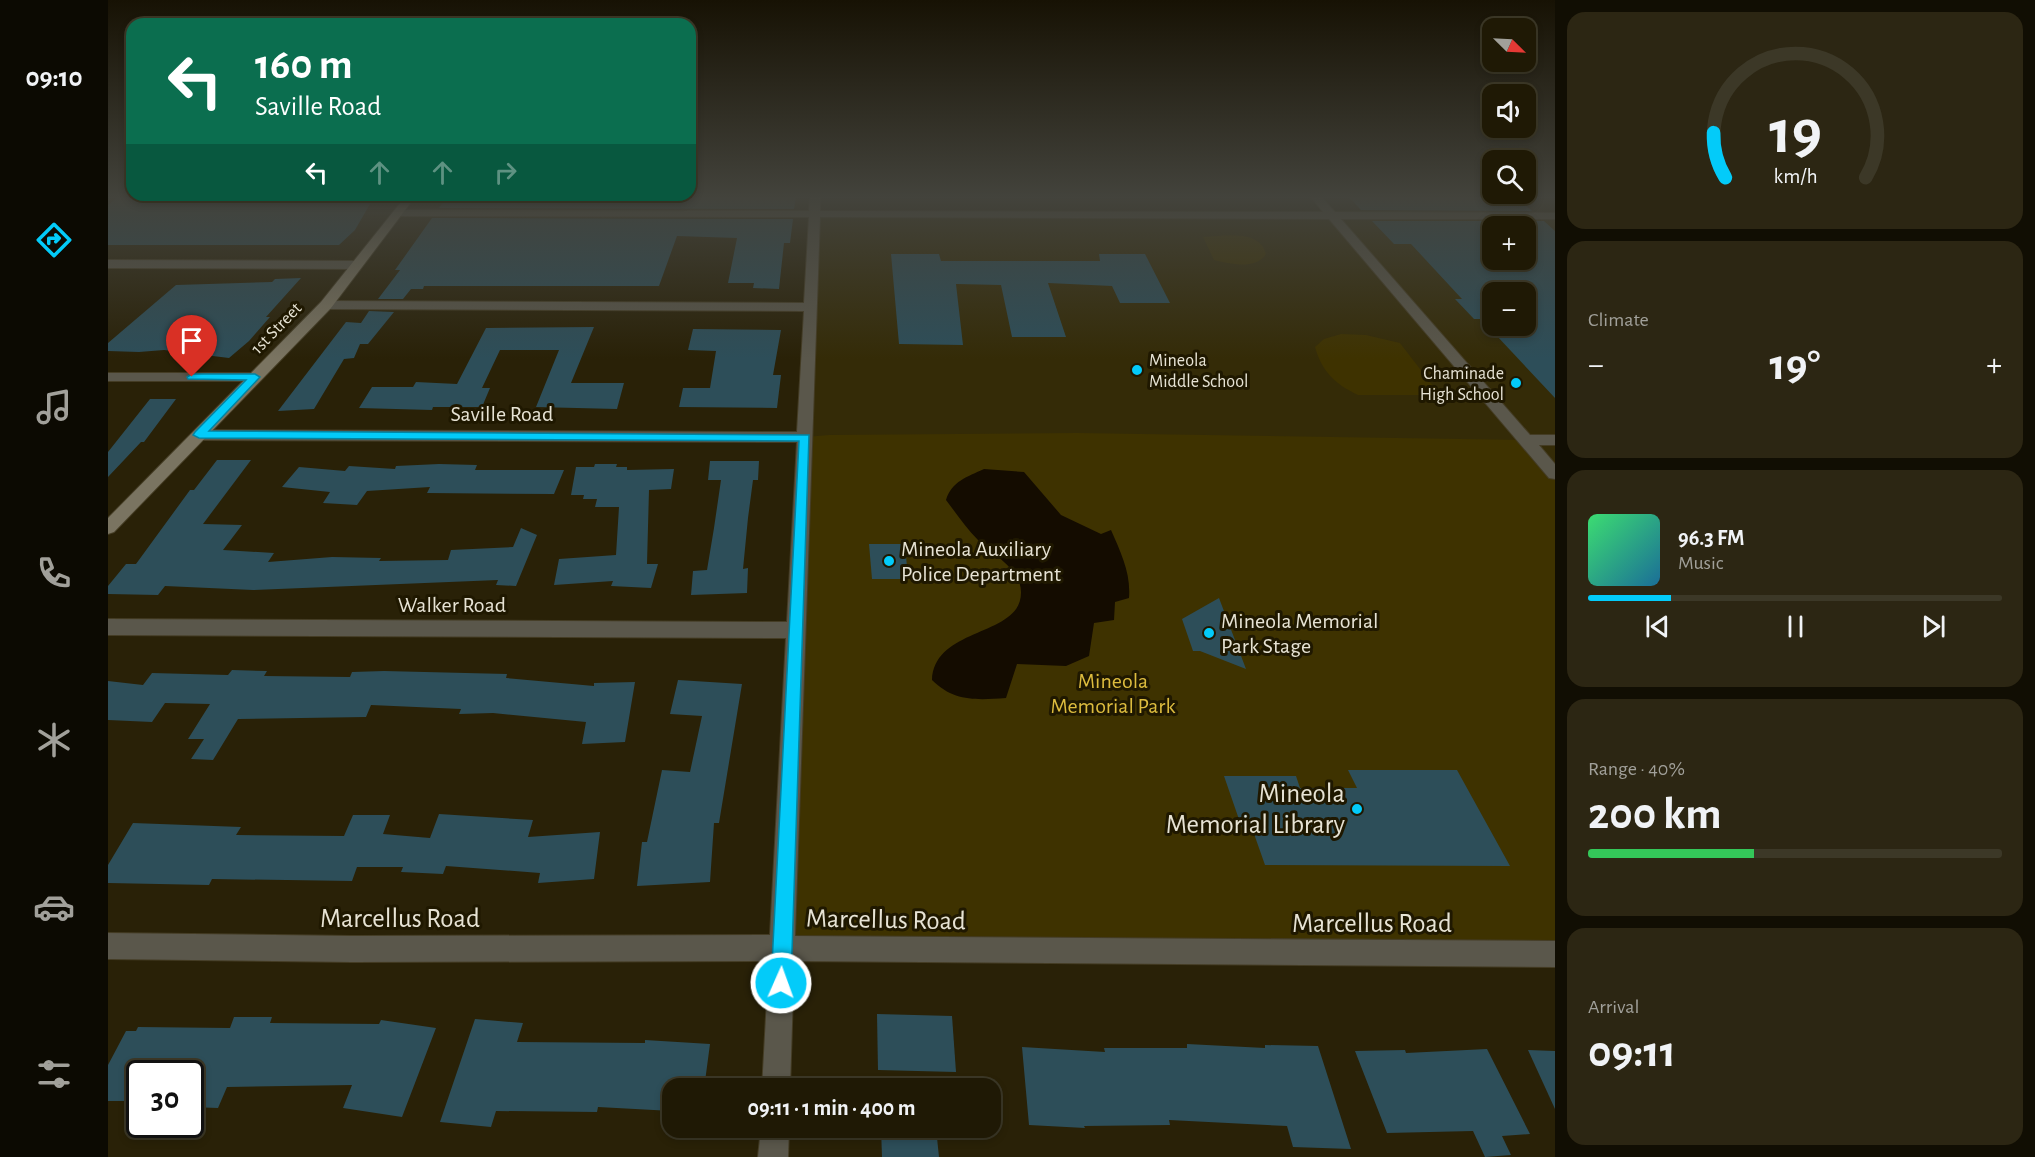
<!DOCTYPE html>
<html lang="en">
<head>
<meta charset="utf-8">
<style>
	body { margin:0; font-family:"Alegreya Sans",sans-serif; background:#2c2613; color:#f1f3f6; height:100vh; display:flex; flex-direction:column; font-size:22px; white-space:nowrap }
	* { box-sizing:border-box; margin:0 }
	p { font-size:20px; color:#a1a09a }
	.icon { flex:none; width:33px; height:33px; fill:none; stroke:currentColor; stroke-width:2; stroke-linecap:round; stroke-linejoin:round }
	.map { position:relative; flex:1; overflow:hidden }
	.side { display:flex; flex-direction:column; gap:12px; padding:12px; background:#110e03; width:480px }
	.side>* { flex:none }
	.banner { position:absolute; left:18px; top:18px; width:570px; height:183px; border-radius:18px; box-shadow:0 3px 9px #0003,0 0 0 2px #3c3827; background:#0b6e4f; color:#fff; overflow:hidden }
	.needle { width:39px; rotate:114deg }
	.buttons { position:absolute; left:1374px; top:18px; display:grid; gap:12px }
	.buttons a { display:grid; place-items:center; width:54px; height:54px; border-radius:12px; background:#1f1905; box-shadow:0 3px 9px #0003,0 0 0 2px #3c3827; font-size:30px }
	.speed { position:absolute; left:18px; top:1060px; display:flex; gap:12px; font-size:30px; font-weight:700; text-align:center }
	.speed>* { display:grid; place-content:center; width:78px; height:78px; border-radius:50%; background:#1f1905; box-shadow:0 3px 9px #0003,0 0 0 2px #3c3827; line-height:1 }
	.speed .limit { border:3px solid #111; border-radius:9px; background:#fff; color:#111 }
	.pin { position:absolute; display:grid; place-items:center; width:51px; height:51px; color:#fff; margin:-62px -26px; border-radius:50% 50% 50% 0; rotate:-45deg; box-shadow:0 0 6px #0007 }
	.pin .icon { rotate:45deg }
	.me { position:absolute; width:66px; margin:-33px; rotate:2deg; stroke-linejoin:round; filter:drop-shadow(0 0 4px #0008) }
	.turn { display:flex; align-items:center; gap:21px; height:126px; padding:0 30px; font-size:27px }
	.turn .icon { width:78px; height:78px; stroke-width:2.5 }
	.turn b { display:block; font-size:42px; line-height:51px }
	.lanes { display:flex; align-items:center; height:57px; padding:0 30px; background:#0003; justify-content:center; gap:30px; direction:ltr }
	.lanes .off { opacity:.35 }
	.big { font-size:45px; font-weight:700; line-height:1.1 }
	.side .widget { flex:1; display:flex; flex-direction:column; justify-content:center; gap:9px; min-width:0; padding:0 21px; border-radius:18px; background:#2c2613 }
	.side .dial { align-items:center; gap:0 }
	.dial svg { height:156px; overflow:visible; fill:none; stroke:#3c3827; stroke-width:7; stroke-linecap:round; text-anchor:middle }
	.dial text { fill:#f1f3f6; stroke:none }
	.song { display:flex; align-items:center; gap:18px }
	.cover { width:72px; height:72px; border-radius:9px; background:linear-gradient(135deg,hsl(140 70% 55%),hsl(200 70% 35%)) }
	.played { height:6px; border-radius:3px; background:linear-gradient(90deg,#03cbf9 20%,#3c3827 20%) }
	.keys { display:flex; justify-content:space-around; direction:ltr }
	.heat { display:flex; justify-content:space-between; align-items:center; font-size:33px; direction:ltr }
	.charge { height:9px; border-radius:4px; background:linear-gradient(90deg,#34c759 40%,#3c3827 0) }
	.trip { position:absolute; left:554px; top:1078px; width:339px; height:60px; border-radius:18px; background:#1f1905; box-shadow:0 3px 9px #0003,0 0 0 2px #3c3827; font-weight:700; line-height:60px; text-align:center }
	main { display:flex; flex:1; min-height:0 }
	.tab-bar { display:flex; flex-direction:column; width:108px; justify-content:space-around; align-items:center; background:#0c0a02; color:#a1a09a }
	.tab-bar .icon { width:42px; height:42px }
	.tab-bar .selected { color:#03cbf9 }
	.tab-bar b { font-size:27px; color:#f1f3f6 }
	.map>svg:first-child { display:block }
</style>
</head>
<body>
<main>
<nav class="tab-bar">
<b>09:10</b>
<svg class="icon selected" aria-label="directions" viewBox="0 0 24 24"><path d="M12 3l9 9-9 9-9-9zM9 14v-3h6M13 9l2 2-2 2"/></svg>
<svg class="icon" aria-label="music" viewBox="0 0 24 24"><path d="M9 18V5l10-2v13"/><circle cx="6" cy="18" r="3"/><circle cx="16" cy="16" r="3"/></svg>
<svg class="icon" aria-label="phone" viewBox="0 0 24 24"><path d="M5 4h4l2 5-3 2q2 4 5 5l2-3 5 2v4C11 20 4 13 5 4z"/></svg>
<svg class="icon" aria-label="climate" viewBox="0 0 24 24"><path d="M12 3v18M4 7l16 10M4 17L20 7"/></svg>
<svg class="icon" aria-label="car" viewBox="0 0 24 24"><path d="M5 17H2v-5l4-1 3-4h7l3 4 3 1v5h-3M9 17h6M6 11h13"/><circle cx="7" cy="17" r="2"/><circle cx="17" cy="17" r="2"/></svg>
<svg class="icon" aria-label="filters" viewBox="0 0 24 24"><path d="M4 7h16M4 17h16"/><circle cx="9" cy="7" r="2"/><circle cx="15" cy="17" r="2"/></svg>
</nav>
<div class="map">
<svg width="1447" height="1157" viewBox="0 0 1447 1157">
	<rect width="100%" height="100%" fill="#292107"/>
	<path fill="#342b07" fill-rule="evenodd" d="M707,214L1447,216V474L697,437ZM1384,226H1418V260H1384ZM1384,292H1418V326H1384Z"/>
	<g fill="#3e3200">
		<path d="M1095,237C1115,236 1152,229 1158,254C1149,270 1121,264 1106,260Z"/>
		<path d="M1233,334L1258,335L1292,343L1332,395H1250C1227,384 1214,372 1207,347L1216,339Z"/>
		<path d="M969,433L1418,440L1447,474V954L674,948L697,437L721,435Z"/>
	</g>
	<path fill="#140c00" d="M876,469L916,472L953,515L993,534L1003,530C1013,553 1023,573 1021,598L1007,602L1006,620L986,623L981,656L958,666L909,664L898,698C869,700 846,702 824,680C826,626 914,637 913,592C913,569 884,554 870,540C858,528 848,513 838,500C844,481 859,477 876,469Z"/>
	<g fill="#2d4e59" fill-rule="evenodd">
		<path d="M10,197H266L247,230L231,245H0V205Z"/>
		<path d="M339,197H688L686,209L331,208Z"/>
		<path d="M1241,197H1408L1424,211L1253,210Z"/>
		<path d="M324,218L685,219L682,243H676L671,289L645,288L646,283H620L629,238L569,236L551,286H316L315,289H303L295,299H270L292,270H287Z"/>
		<path d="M1264,221H1436L1447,231V398L1373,319H1366L1347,299H1354L1303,244H1286ZM1384,226H1418V260H1384ZM1384,292H1418V326H1384Z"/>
		<path d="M783,254H831L833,261H992L991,254H1037L1062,303H1012L1004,286L940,283L958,337H904L893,285L848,284L855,345L791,344Z"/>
		<path d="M193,278L158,317H162L141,341L121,358L56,350L31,352L0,351V343L68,285L164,282L167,279Z"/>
		<path d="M261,311L286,312L260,344H252L246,358L236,359L206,409L170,411L238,322L253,323Z"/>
		<path d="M486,327L463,383H516L509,409L428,407L451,350H392L374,388H382L374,407H325L324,410L251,408L264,387H305L308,382L349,384L378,328Z"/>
		<path d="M585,329L673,330L665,375H673L669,408L571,407L575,388H602L608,351L580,350Z"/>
		<path d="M42,399H68L36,442H33L0,477V452Z"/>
		<path d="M109,460H143L95,524L134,525L115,550L166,553L160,562L224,557L273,558L271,561L340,560L343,550L405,547L413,528L429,535L408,586L388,585L390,580L145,590L57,586L50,595L0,594V586L18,564H28L82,490H86Z"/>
		<path d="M602,461H651L650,480H645L640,518L635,569L640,568L639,593L583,595L585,571L599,570L606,528L613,480H600Z"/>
		<path d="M331,464L369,465L367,470H456L446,494L319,493L322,487L259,491L249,505L215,503L222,492L174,487L191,467L237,471L241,466L287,469L288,466Z"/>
		<path d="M487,464H509L508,467H519V470L566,469L563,489L541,490L539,564H550L543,588L503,586L505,581L446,585L451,559L508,555L511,507H487L489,499H475L476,495H463L468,467H486Z"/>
		<path d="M761,544H797L800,579H764Z"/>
		<path d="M1111,598L1138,669L1092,651H1085L1074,619Z"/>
		<path d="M124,670L159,671L156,676L242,677L244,672L276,671L399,674L398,678L486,686V683L527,682L517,742L474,744L478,722L385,713L351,714L353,709L263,705L258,717L130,719L105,760L83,759L96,739H80L102,704L57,703L44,722L0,720V681L35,685L44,673L120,675Z"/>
		<path d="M570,680L634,684L611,823H606L602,882L529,886L534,842H539L554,770L582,772L594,716L562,714Z"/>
		<path d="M1240,770H1349L1402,866L1157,865L1145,831H1135L1116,776H1188L1192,788H1249Z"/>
		<path d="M331,814L425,820L420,837L492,832L486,879L430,883L432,873L338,866L335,874L293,872L295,867H249L244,881L104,879L101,885L0,883V865L25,823L133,827L128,835L236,836L245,815H282L275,834L322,838Z"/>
		<path d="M769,1014L844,1016L848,1072L770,1070Z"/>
		<path d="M126,1017H164L162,1023L271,1024L273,1020L328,1028L294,1117L235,1108L244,1085L119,1087L110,1108L82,1107V1074L35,1073L32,1074V1080L21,1101H0V1065L18,1031H28L30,1027L122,1028Z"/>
		<path d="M367,1019L415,1023L409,1042L537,1043V1040L602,1044L596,1089H564V1111L490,1107L489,1112L388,1111L383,1127L332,1122Z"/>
		<path d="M1079,1044L1157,1048V1045L1210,1046L1243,1149L1185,1147L1179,1126L1061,1120L1062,1125L976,1126L977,1128L921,1125L914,1047L997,1052L996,1048H1079Z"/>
		<path d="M1379,1049L1422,1134L1394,1136L1403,1155L1377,1157L1365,1131L1279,1133L1247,1051L1297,1050L1298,1053Z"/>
		<path d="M1420,1050L1447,1051V1109Z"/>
		<path d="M773,1128H828L831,1157H774Z"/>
	</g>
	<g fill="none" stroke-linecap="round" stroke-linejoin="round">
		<defs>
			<g id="street">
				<path d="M702,197H712V211L1215,212L1203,197H1213L1227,212L1447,213V219H1233L1422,435H1447V445H1431L1447,464V479L1441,478L1221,219L712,217L687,936L1447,941V967L686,961L682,1089H654L661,961L244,962L0,959V933L244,936L662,935L678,638L0,635V619L679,622L689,442L91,440L83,435L91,430L689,432L696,311L218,309L212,305L218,301L696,303L701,217L290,216L285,213L290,210L701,211Z"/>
				<path d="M0,260L249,261L255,265L249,269L0,268Z"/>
				<path d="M0,373H147L154,377L147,381H0Z"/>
				<path d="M653,1128H681L680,1157H650Z"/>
			</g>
			<path id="secondary" d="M297,197H307L223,308L6,532L0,534V518L213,302Z"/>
		</defs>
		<use href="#street" stroke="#443c24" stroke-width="2"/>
		<use href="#secondary" stroke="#443c24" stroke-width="2"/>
		<use href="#street" fill="#5a574b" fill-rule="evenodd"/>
		<use href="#secondary" fill="#7a7461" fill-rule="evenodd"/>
	</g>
	<linearGradient id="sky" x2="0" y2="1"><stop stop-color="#171204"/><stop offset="0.55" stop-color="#43433c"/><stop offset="1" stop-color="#43433c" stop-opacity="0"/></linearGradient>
	<rect width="1447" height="359" fill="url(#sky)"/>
	<path fill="#03cbf9" stroke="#0284a2" stroke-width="1.5" d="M84,374H147L152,377L101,431L701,435L683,983L680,990L673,993L666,990L663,983L691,441L91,438L85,435L87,432L138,380L80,379L79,377Z"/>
	<g fill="#03cbf9" stroke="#1f1800" stroke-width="2">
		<circle cx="1029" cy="370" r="6"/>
		<circle cx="1408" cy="383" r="6"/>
		<circle cx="781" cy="561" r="6"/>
		<circle cx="1101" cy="633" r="6"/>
		<circle cx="1249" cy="809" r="6"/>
	</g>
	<g text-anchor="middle" stroke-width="6" stroke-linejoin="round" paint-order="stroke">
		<g font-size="18" fill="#e7e3d4" stroke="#1f1800">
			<text transform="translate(168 328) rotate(-46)" y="6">1st Street</text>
		</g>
		<g font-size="18" fill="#e7e3d4" stroke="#1f1800" text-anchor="start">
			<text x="1041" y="366">Mineola<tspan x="1041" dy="21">Middle School</tspan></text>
			<text x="1396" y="379" text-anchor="end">Chaminade<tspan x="1396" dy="21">High School</tspan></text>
		</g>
		<g font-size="22" fill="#e7e3d4" stroke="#1f1800">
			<text x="394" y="421">Saville Road</text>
			<text x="344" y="612">Walker Road</text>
		</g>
		<g font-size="22" fill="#e7e3d4" stroke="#1f1800" text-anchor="start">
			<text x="793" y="556">Mineola Auxiliary<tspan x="793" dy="25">Police Department</tspan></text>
			<text x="1113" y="628">Mineola Memorial<tspan x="1113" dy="25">Park Stage</tspan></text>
		</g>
		<g font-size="22" fill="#ddbc3e" stroke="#1f1800">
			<text x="1005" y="688">Mineola<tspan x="1005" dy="25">Memorial Park</tspan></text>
		</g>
		<g font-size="27" fill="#e7e3d4" stroke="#1f1800" text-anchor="end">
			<text x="1237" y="802">Mineola<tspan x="1237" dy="31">Memorial Library</tspan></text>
		</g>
		<g font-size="27" fill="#e7e3d4" stroke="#1f1800">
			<text x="292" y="927">Marcellus Road</text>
			<text transform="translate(778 919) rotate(1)" y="9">Marcellus Road</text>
			<text x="1264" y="932">Marcellus Road</text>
		</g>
	</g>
</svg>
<div class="buttons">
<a><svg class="needle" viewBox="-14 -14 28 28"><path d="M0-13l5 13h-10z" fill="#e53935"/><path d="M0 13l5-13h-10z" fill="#a1a09a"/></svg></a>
<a><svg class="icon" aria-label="sound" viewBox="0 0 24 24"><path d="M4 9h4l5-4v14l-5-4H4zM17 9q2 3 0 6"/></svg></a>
<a><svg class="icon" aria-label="search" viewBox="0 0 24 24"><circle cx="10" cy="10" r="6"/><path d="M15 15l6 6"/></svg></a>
<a>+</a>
<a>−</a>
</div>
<div class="speed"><div class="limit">30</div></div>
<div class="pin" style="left:84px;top:377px;background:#d93025"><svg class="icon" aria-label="arrive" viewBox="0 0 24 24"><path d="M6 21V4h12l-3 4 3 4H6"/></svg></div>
<svg class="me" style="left:673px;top:983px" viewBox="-20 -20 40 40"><circle r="17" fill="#03cbf9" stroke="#fff" stroke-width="3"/><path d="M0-11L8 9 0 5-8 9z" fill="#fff"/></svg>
<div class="trip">09:11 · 1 min · 400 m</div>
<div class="banner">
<div class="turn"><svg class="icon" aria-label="left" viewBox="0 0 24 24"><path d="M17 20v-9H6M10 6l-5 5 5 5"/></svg><div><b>160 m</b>Saville Road</div></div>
<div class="lanes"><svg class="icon" aria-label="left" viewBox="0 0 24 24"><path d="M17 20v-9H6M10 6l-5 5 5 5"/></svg><svg class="icon off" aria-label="ahead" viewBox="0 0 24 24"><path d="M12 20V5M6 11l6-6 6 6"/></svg><svg class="icon off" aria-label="ahead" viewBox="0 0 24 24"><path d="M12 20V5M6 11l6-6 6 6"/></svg><svg class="icon off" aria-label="right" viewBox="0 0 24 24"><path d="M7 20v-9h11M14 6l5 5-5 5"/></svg></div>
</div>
</div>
<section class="side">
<div class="widget dial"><svg viewBox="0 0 100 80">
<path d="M14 69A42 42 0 1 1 86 69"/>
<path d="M14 69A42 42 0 0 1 8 46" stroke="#03cbf9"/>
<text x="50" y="56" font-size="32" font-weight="700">19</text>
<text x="50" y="72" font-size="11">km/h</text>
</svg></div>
<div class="widget"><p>Climate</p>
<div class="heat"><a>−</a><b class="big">19°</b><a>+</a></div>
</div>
<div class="widget">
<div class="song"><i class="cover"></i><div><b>96.3 FM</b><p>Music</p></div></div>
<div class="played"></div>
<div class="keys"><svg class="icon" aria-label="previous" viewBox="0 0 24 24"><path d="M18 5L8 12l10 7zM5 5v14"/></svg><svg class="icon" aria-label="pause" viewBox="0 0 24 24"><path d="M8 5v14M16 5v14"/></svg><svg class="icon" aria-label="next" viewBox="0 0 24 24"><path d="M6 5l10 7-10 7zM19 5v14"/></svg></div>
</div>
<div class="widget"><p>Range · 40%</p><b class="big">200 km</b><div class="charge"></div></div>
<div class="widget"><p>Arrival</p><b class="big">09:11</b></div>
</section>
</main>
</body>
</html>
